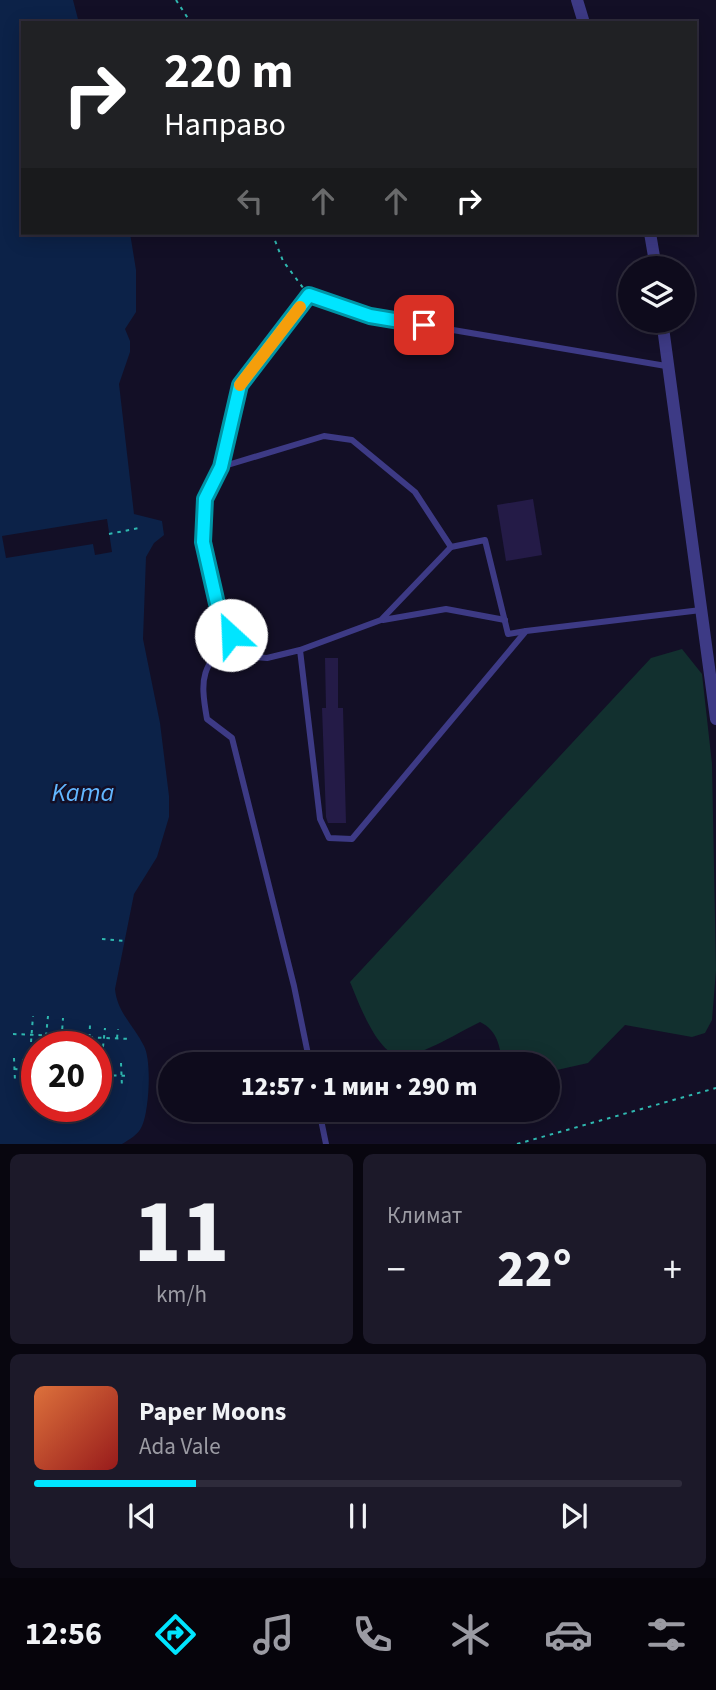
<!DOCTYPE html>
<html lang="ru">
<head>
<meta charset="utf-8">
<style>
	body { margin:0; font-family:"Source Sans 3",sans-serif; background:#1c1929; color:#f1f3f6; height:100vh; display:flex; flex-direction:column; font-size:26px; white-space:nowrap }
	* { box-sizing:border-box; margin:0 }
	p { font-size:23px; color:#9b9ba3 }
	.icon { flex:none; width:38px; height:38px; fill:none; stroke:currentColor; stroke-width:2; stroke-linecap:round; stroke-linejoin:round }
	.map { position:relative; height:1144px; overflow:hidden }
	.side { display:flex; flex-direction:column; gap:10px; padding:10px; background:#08060f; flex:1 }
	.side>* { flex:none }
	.top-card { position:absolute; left:21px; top:21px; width:676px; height:214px; border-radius:0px; box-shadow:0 4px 18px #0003,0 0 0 2px #2e2b3b; background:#202124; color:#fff; overflow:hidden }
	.tools { position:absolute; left:618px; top:256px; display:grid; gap:14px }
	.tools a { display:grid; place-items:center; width:77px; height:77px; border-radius:50%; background:#0e0b1c; box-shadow:0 4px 18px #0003,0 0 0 2px #2e2b3b; font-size:35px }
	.speed { position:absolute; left:21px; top:1031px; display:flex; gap:14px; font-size:35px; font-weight:700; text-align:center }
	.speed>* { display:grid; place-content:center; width:91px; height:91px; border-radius:50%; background:#0e0b1c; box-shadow:0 4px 18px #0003,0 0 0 2px #2e2b3b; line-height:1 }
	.speed .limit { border:10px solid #d22; background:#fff; color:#111 }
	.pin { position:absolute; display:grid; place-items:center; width:60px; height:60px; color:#fff; margin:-30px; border-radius:14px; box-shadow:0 4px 10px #0006 }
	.me { position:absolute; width:77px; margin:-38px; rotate:335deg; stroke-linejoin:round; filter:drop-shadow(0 0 5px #0008) }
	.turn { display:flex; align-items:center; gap:24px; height:147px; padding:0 28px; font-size:32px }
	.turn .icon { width:91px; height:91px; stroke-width:2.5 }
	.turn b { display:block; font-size:49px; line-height:60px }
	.lanes { display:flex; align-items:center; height:66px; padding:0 28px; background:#0003; justify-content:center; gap:35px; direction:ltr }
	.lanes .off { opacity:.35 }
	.big { font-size:52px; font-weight:800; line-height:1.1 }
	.side .card { flex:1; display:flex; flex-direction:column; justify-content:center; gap:10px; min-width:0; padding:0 24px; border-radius:10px; background:#1c1929 }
	.side .dial { align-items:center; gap:0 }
	.dial b { font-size:91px; line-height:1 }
	.song { display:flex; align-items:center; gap:21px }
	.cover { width:84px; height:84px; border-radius:10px; background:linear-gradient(135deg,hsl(20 70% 55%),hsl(0 70% 35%)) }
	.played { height:7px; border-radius:4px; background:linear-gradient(90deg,#00e5ff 25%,#2e2b3b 25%) }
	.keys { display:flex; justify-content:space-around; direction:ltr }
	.heat { display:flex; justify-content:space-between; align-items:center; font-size:38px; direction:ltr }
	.side .tiles { flex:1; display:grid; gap:10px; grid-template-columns:1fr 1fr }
	.card:last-child { grid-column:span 2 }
	.trip { position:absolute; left:158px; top:1052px; width:402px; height:70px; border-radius:35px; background:#0e0b1c; box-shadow:0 4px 18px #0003,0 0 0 2px #2e2b3b; font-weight:800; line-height:70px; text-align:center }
	.tab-bar { display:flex; height:112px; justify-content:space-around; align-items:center; background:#06040b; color:#9b9ba3 }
	.tab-bar .icon { width:49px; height:49px }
	.tab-bar .active { color:#00e5ff }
	.tab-bar b { font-size:32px; color:#f1f3f6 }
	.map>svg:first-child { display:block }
</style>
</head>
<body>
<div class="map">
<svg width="716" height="1144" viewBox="0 0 716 1144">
	<rect width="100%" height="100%" fill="#130f26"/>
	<path fill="#12302f" d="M682,649L702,674L712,764L716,970L712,1020L705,1033L692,1037L625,1025L588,1063L548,1072V1064H503C499,1045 498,1031 480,1022C463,1030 418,1058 400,1056C377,1054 358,1001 350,982L651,658Z"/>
	<path fill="#0c2248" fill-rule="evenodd" d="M0,0H73L79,23H23V233H130L136,270V312L125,329L130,341V352L119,384L134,514L162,521L164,535L154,543L146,557L143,639L160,723L169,796V817L157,857L134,894L115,989C117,1012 134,1026 144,1046C152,1061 149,1111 142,1126C138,1135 130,1139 122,1144H0ZM37,1046H96V1106H37Z"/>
	<path fill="#130f26" d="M107,519L112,552L95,555L93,544L6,558L2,536Z"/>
	<g fill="#241b47">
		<path d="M533,499L542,555L506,561L497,505Z"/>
		<path d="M325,658H338V708H343L346,823H328L326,817L322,708H326Z"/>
	</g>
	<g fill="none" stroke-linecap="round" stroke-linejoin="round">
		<g stroke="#2fb8b0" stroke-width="2" stroke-dasharray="3.5 5" stroke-linecap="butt">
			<path d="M176,0L191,23"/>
			<path d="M272,233L283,261L304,289"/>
			<path d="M109,534L139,528"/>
			<path d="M102,939L124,941"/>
			<path d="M13,1034L130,1039"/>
			<path d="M46,1036L48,1016"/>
			<path d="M117,1038L118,1029"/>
			<path d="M31,1042L33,1016"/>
			<path d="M61,1046L63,1018"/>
			<path d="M75,1046V1038"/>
			<path d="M89,1046L90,1025"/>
			<path d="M103,1047L105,1028"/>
			<path d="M14,1058L15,1081"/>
			<path d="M23,1059L24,1082"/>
			<path d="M121,1063L122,1087"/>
			<path d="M106,1065L107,1087"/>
			<path d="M14,1069L37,1071"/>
			<path d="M96,1075L130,1076"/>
			<path d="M517,1144L716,1088"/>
		</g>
		<g stroke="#3d3a85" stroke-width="6">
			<path d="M221,467L240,385L309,295L370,316L666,366"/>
			<path d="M451,547L485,540L508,634L526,631"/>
			<path d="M383,620L446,609L505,620"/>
			<path d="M231,635C203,669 199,674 207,719L232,738L294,986L310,1064"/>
			<path d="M300,650L267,658L242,656C219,609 195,555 205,501C207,489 216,477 221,467L324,436L352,440L415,492L451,547L381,620L300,650L320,819L329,838L352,839L526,631L701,610"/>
			<path d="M319,1110L326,1144"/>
		</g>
		<g stroke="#3d3a85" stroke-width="12">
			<path d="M577,0L584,23"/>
			<path d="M650,233L656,268"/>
			<path d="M662,320L716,719"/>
		</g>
	</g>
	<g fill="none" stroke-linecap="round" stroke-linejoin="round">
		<defs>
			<path id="route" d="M231,635L218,608L203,542L205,499L221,467L240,385L309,295L370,316L424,325"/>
		</defs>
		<use href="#route" stroke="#0095a6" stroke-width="18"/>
		<use href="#route" stroke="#00e5ff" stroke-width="12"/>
		<path stroke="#f59e0b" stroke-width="12" d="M240,385L300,307"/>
	</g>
	<g text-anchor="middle" stroke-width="5" stroke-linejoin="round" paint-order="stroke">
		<g font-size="26" font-style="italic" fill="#62b6ff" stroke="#130f26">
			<text x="83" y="801">Kama</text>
		</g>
	</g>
</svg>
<div class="tools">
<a><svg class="icon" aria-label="layers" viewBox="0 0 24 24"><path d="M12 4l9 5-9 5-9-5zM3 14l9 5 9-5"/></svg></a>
</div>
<div class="speed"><div class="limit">20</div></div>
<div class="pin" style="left:424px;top:325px;background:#d93025"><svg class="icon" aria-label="arrive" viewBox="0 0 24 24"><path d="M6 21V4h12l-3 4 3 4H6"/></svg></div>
<svg class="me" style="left:231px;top:635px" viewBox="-20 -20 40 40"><circle r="19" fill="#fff"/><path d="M0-13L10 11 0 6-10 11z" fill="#00e5ff"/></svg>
<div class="trip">12:57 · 1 мин · 290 m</div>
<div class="top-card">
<div class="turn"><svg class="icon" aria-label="right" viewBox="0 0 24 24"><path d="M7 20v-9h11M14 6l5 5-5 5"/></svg><div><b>220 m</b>Направо</div></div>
<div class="lanes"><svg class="icon off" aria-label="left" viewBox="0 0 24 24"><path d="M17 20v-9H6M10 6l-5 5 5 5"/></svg><svg class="icon off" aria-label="ahead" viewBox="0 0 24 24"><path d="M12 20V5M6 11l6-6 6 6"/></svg><svg class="icon off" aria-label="ahead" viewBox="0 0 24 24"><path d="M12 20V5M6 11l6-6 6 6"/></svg><svg class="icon" aria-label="right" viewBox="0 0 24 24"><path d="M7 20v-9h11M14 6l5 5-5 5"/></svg></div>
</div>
</div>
<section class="side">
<div class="tiles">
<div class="card dial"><b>11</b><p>km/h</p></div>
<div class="card"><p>Климат</p>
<div class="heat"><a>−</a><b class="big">22°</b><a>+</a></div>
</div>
<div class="card">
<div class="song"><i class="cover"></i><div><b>Paper Moons</b><p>Ada Vale</p></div></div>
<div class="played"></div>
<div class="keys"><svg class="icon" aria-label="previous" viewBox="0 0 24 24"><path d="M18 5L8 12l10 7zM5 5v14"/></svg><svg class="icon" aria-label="pause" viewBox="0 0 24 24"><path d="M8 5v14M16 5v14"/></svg><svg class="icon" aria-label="next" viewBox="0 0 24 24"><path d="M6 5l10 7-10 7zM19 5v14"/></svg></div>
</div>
</div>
</section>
<nav class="tab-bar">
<b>12:56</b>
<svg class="icon active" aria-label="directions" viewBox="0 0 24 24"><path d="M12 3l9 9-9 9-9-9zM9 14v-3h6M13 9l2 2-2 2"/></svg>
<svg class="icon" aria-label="music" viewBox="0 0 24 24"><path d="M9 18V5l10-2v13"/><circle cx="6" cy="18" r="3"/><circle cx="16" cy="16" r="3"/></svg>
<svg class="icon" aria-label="phone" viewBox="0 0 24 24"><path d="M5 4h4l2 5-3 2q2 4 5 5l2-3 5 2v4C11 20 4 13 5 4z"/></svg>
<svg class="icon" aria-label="climate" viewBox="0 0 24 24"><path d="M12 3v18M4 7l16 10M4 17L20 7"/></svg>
<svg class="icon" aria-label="car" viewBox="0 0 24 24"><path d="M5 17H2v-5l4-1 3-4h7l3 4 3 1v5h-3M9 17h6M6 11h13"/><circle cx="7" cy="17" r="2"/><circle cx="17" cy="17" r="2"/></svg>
<svg class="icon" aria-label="filters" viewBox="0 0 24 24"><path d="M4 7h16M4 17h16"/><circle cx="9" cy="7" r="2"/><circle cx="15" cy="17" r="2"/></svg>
</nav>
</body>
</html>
